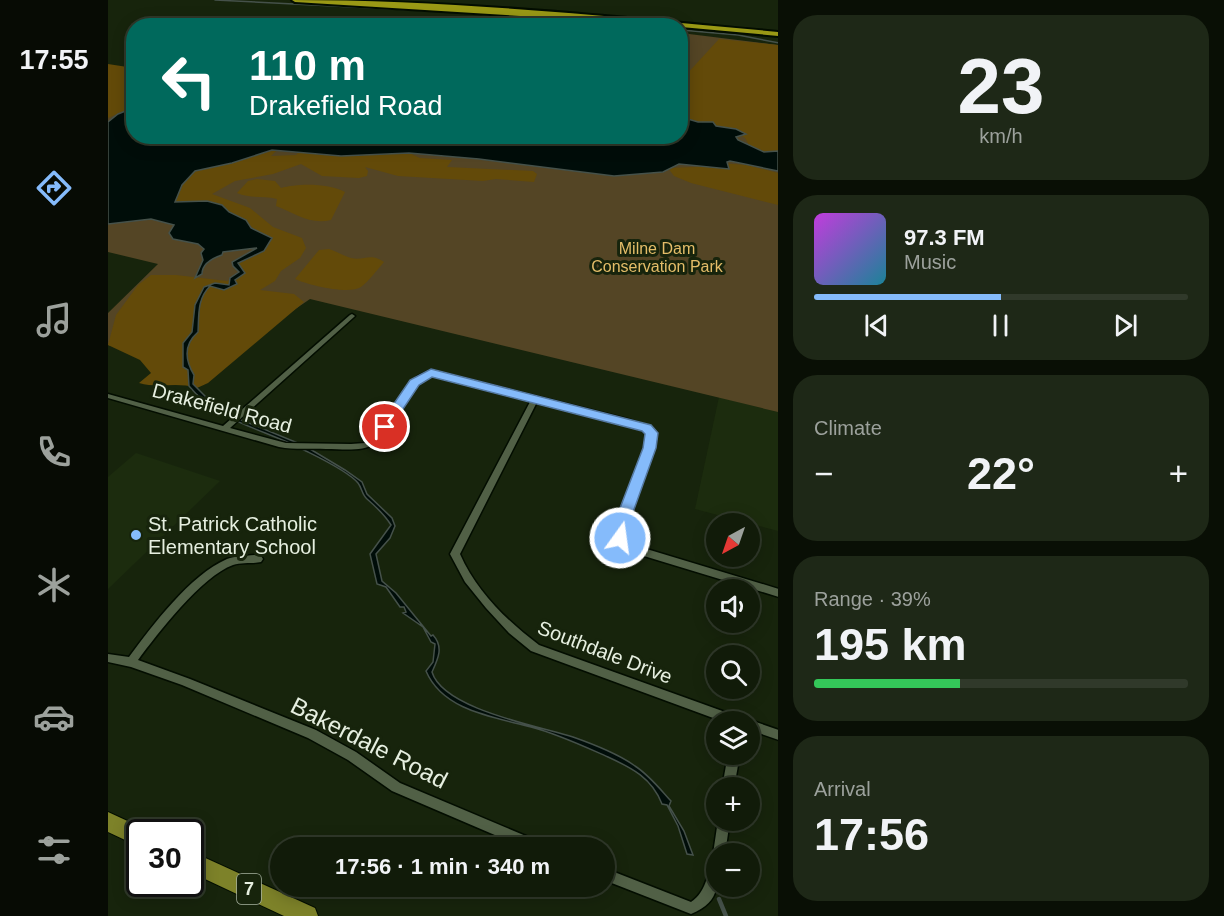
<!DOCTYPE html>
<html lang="en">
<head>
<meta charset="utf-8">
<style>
	body { margin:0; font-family:Arial,sans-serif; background:#1e2817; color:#f1f3f6; height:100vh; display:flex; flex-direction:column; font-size:22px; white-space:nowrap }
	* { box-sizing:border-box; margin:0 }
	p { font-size:20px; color:#9ca19c }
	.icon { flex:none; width:33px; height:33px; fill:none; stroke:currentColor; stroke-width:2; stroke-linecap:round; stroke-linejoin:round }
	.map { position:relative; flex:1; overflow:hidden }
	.drawer { display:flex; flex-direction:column; gap:15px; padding:15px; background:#090f05; width:446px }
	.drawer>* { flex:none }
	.hud { position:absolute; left:18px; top:18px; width:562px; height:126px; border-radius:24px; box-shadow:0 3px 15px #0003,0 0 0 2px #30392a; background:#00695c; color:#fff; overflow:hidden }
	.needle { width:39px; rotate:220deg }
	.controls { position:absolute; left:598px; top:513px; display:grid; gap:12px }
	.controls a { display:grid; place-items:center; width:54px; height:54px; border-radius:50%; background:#111b09; box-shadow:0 3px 15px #0003,0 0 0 2px #30392a; font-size:30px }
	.speed { position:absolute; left:18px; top:819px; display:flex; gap:12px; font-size:30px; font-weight:700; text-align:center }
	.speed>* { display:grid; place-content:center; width:78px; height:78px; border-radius:50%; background:#111b09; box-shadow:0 3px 15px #0003,0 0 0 2px #30392a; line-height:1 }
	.speed .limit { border:3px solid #111; border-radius:9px; background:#fff; color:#111 }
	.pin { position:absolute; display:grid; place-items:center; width:51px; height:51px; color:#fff; margin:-26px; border:3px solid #fff; border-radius:50%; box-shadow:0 2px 6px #0007 }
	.me { position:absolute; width:66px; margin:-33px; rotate:14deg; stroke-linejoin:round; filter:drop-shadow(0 0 4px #0008) }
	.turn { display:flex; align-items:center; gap:21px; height:126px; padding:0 24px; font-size:27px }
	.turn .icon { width:78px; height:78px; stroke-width:2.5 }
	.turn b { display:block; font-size:42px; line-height:51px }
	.big { font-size:45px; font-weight:700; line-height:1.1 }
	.drawer .card { flex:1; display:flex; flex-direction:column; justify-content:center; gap:9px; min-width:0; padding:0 21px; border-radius:24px; background:#1e2817 }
	.drawer .dial { align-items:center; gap:0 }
	.dial b { font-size:78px; line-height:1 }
	.song { display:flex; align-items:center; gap:18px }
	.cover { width:72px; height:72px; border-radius:9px; background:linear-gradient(135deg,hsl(290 70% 55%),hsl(190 70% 35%)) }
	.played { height:6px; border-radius:3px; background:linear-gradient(90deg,#85bbfb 50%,#30392a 50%) }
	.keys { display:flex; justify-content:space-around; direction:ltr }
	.heat { display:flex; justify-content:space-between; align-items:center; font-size:33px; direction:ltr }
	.charge { height:9px; border-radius:4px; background:linear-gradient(90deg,#34c759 39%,#30392a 0) }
	.trip { position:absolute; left:162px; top:837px; width:345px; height:60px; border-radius:30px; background:#111b09; box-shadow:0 3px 15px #0003,0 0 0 2px #30392a; font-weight:700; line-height:60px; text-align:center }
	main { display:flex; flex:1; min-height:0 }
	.tabs { display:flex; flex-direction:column; width:108px; justify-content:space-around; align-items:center; background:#070b04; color:#9ca19c }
	.tabs .icon { width:42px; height:42px }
	.tabs .on { color:#85bbfb }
	.tabs b { font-size:27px; color:#f1f3f6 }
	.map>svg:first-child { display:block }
</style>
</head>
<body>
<main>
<nav class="tabs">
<b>17:55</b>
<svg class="icon on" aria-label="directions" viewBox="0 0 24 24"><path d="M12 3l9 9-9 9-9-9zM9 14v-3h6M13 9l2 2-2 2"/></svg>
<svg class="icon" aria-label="music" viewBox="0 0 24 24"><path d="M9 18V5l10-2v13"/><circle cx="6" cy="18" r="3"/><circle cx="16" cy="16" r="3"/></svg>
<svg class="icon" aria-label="phone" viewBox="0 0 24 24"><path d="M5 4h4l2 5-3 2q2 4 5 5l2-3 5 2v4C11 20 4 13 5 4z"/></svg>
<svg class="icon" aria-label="climate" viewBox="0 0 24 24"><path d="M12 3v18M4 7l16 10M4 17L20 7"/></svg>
<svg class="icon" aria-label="car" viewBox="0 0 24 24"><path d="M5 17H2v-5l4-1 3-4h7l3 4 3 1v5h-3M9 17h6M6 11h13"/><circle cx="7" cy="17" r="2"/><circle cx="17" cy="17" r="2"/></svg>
<svg class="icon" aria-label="filters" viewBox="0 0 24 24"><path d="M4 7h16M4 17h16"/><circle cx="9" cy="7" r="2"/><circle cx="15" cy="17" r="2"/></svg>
</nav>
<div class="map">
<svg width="671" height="916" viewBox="0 0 671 916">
	<rect width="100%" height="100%" fill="#17240c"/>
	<g fill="#1c2c0e">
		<path d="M611,397L670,412V531L587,509Z"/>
		<path d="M28,453L112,481L0,589V477Z"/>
	</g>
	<path fill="#544525" d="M573,33L670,45V412L202,299L96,372L0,345V313L50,264L0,252V65L25,69L26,136H573Z"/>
	<g fill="#634a09">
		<path d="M611,39L670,45V154L645,152L637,138L629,133L613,127L573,120V75L577,76Z"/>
		<path d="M0,64L26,68L25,107L0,118Z"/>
		<path d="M164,150H169L163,156L188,155L192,151L233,156L301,153L312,158L344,160L339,167L425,171L429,174L426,182L388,179L375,181L290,176L257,167L260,171L259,176L251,178L214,176L193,164L165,174L127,181L104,194L142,208L165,227L194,238L198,248L192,258L173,271L167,281L152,290L186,294L196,302L100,383L89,388C67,381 52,389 31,383L43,373L32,360L0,345L8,315L30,285L43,275H68L119,281L136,273L130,264L156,251L146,229L137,220L117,209L99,201L67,203L74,185L87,171L124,163Z"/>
		<path d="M610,163L639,165L670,173V205L583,183L566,176L560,168L587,167Z"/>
		<path d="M149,179L167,181L173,188C190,183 221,183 237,192L223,220C202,225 186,213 168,206L169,199C155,195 142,199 129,193L140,181Z"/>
		<path d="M221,249C228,251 236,256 243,258C257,261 262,252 276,262C269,270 261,281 253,287C241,295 200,285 187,279L211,250Z"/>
	</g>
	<path fill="#000d09" stroke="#45514a" stroke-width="1.5" d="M25,108L26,136H573V117L590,122H605L608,126L628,129L638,134L628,137L630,140L656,152L670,151V171L622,161L619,162L621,169L571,164L555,172L506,176L371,159L301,153L233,156L164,150L124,163L87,171L74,185L67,202L99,201L114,205L121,212L138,220L143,228L164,238L156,251L130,263L137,273L127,280L129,284L116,290L102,286C89,299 91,315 90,332C75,345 77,360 86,375L85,384L105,404L124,416L197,446L237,470L254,482L259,494L284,518L287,526L282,538L268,554L274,581L288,593L323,636L325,635C336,647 330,659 324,672C335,709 430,726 465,737C482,743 512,755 527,766C541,775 552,789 563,801L561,806L576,831L585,855L579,854L570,826L559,805L554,804C544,778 524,768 500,757C475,746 450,734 423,727C386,717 335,711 318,671L325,662L327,644L323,642L315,627L295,613L298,612L296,607H292L278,587L269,584L262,554L283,525C278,517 266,505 259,499C254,495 254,488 250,483C240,471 210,457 196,450C156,429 110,422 81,386L80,370L75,367V343L84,332L87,305L96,287L107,283L121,285L122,278L131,272L125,266L124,262L149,248L115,252L114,255C105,258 94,264 94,274L87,278L95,260L93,253L96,249L90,244L65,239L61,233L66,225L43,219L0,224V122L10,114Z"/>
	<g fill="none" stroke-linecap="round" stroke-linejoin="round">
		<g stroke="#45514a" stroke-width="1.5">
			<path d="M107,0L344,12L470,22"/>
			<path d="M457,21L462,26"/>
			<path d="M573,30L630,35L671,43"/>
		</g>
		<path stroke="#45514a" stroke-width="4.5" d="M611,899L618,916"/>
		<defs>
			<g id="street">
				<path d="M244,314L247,316L246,317L122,428L178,443L243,444L257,443L266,437L274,429L301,385L310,376L323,370L519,419L541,426L548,437L546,448L516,529L517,536L532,547L671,589V597L526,553L509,540L507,538L508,529L538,448L540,437L535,430L429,402L352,554C368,591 399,621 431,645L631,717L635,718L636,722H616L423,651L401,633L378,608L357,582L342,554L423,400L324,375C306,384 298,400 289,417C269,453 256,450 218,449C203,448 187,450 171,447L0,398V394L115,426L242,315Z"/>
				<path d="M146,555L153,556L155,559L153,562C144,564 134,562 125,565C94,576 50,633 30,660L82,679L208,730L248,752L292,783L437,844L439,848H417L284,791L240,760L200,738L74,685L23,667L0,662V654L21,657C44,626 82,575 119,559C127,556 137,556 146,555Z"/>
				<path d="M642,720L671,730V740L642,730V722H638Z"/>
				<path d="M620,754H632L626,788H614Z"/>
				<path d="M610,820H622L617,854H609C609,882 615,901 583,914L496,880V868L583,902C599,891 598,876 605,860L607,859L605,854Z"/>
			</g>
			<g id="primary">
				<path d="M0,812L39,830L40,832H32V847L0,832Z"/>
				<path d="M82,851L207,908L210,916H176L82,872Z"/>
			</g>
			<path id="highway" d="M184,0C346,0 509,17 671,32V36L573,27V26L187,2Z"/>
		</defs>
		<use href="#street" stroke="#030d00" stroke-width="3"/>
		<use href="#primary" stroke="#030d00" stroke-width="2"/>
		<use href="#highway" stroke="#030d00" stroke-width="4"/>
		<use href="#street" fill="#516046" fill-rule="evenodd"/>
		<use href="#primary" fill="#7d8229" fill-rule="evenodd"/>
		<use href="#highway" fill="#9a9915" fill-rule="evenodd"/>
	</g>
	<path fill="#85bbfb" stroke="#567aa3" stroke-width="1.5" d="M323,369L543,425L550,433L548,448L519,529L517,542H507L504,529L535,448L537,434L534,431L324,377L311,385L281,430H272L270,427L302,380Z"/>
	<circle fill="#85bbfb" stroke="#17240c" stroke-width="2" cx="28" cy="535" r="6"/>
	<g text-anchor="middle" stroke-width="6" stroke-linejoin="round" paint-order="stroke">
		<g font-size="16" fill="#e4bd69" stroke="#17240c">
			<text x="549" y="254">Milne Dam<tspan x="549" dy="18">Conservation Park</tspan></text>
		</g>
		<rect fill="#17240c" stroke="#a8b2a0" stroke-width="1.5" x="129" y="874" width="24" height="30" rx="4.5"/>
		<g font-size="18" font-weight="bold" fill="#e6efe0">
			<text x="141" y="895">7</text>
		</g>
		<g font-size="20" fill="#e6efe0" stroke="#17240c">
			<text transform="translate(114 408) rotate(15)" y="7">Drakefield Road</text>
			<text transform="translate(497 652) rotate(21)" y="7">Southdale Drive</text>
		</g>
		<g font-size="20" fill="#e6efe0" stroke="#17240c" text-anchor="start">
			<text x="40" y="531">St. Patrick Catholic<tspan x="40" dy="23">Elementary School</tspan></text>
		</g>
		<g font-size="24" fill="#e6efe0" stroke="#17240c">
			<text transform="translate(261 743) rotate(27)" y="8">Bakerdale Road</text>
		</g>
	</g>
</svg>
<div class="controls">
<a><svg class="needle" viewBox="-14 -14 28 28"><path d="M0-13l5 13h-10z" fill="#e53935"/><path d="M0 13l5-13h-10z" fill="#9ca19c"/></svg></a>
<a><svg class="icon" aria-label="sound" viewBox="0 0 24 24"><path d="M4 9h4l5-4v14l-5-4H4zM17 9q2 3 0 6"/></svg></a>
<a><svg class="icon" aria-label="search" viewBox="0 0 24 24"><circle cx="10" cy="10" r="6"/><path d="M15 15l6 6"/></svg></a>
<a><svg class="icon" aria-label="layers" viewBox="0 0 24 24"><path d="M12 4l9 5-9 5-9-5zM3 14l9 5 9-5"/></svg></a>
<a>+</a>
<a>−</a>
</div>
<div class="speed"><div class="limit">30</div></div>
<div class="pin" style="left:277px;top:427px;background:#d93025"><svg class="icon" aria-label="arrive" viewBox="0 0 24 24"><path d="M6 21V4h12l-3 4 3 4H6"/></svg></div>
<svg class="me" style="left:512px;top:538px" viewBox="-20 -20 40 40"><circle r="17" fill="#85bbfb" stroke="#fff" stroke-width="3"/><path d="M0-11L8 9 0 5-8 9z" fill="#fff"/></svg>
<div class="trip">17:56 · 1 min · 340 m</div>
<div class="hud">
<div class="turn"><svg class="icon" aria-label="left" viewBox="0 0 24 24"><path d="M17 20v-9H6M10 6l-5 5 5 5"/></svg><div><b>110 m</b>Drakefield Road</div></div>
</div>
</div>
<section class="drawer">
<div class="card dial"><b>23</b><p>km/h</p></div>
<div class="card">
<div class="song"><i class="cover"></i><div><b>97.3 FM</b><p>Music</p></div></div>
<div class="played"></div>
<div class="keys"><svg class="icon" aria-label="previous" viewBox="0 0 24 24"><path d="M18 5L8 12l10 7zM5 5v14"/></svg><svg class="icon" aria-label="pause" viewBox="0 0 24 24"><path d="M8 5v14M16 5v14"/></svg><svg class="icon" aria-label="next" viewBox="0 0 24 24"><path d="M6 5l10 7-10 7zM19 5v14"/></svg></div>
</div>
<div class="card"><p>Climate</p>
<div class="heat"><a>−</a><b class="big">22°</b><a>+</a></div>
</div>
<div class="card"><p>Range · 39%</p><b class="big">195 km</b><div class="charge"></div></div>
<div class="card"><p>Arrival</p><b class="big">17:56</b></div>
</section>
</main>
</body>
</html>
